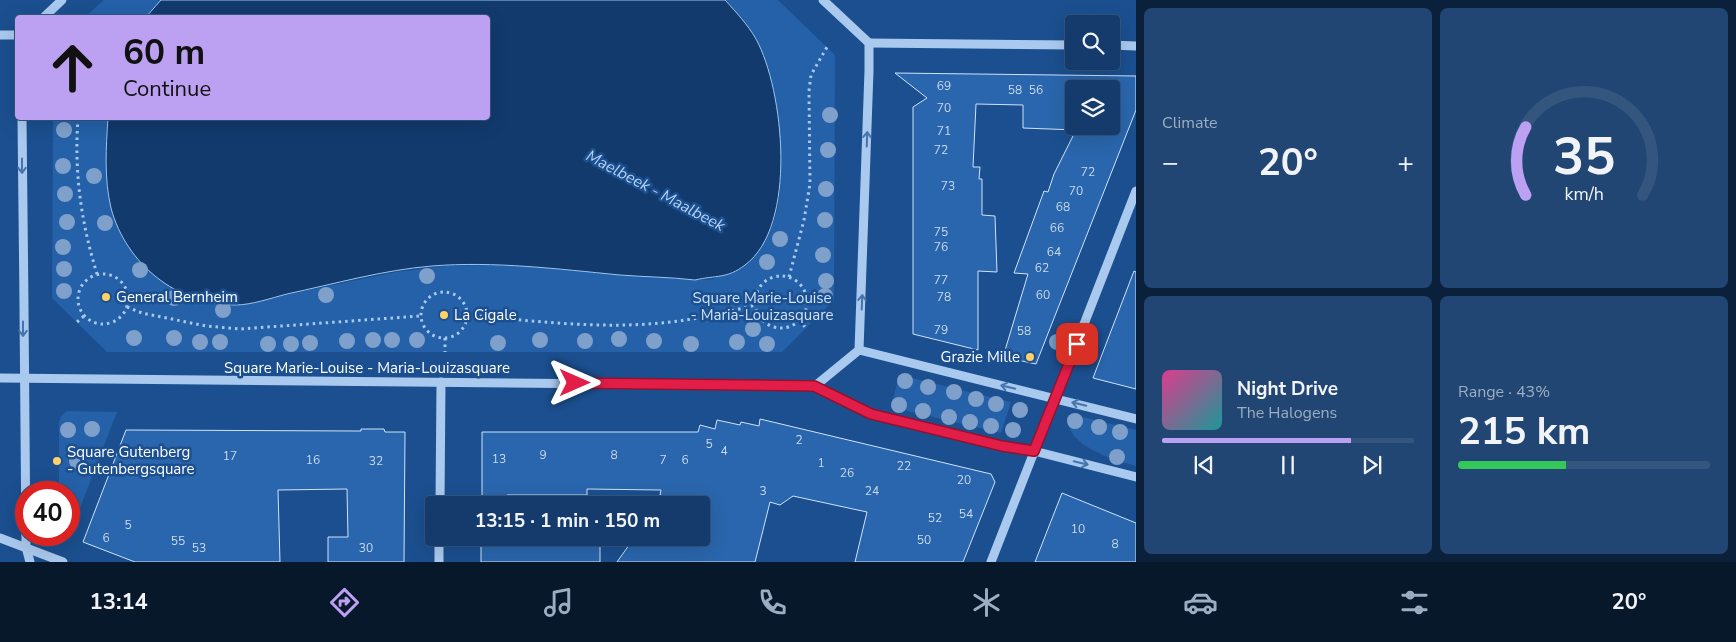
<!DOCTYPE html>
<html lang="en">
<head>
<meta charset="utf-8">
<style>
	body { margin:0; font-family:"Nunito Sans",sans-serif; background:#214673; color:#f1f3f6; height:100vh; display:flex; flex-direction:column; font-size:19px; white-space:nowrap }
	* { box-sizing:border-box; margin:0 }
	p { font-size:16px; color:#9dadc1 }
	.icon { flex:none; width:28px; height:28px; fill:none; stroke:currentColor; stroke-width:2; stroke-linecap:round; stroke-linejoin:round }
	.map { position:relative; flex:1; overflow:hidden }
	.details { display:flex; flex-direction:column; gap:8px; padding:8px; background:#0b203b; width:600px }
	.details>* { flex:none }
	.hud { position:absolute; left:15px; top:15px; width:475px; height:105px; border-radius:5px; box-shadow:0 5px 20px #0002,0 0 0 1px #33557e; background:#bca0f2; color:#111; overflow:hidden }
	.tools { position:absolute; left:1065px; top:15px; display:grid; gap:10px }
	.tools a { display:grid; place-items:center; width:55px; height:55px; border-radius:5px; background:#143b6b; box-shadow:0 5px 20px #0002,0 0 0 1px #33557e; font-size:25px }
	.speed { position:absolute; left:15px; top:481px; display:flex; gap:10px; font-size:25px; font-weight:700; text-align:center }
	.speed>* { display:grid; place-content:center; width:65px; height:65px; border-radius:50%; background:#143b6b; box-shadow:0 5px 20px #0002,0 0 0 1px #33557e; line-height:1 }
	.speed .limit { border:8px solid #d22; background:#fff; color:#111 }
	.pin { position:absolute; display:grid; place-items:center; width:42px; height:42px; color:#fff; margin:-21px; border-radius:10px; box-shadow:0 2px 8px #0006 }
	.me { position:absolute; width:55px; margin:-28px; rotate:90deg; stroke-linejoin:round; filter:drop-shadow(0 0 4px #0008) }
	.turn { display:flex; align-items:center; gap:18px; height:105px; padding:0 25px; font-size:22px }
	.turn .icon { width:65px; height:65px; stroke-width:2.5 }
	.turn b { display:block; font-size:35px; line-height:42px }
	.big { font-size:38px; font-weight:700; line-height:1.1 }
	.details .card { flex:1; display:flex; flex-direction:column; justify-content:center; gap:8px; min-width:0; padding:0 18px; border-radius:8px; background:#214673 }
	.details .dial { align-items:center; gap:0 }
	.dial svg { height:130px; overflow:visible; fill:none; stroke:#33557e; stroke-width:7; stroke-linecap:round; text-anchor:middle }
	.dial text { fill:#f1f3f6; stroke:none }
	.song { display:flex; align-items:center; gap:15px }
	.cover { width:60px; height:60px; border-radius:8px; background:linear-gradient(135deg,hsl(330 70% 55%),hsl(180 70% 35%)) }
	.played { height:5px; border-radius:2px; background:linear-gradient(90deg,#bca0f2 75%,#33557e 75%) }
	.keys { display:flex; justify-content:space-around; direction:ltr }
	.heat { display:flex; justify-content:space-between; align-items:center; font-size:28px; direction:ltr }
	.charge { height:8px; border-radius:4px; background:linear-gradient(90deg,#34c759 43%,#33557e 0) }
	.details .tiles { flex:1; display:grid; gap:8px; grid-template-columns:repeat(2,1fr) }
	.trip { position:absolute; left:425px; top:496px; width:285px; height:50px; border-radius:5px; background:#143b6b; box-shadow:0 5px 20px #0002,0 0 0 1px #33557e; font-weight:700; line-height:50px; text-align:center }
	.tab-bar { display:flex; height:80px; justify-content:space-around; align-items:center; background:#08182b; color:#9dadc1 }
	.tab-bar .icon { width:35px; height:35px }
	.tab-bar .on { color:#bca0f2 }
	.tab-bar b { font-size:22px; color:#f1f3f6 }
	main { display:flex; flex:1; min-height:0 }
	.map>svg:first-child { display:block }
</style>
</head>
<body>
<main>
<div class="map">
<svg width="1136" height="562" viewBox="0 0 1136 562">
	<rect width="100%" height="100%" fill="#1b4f8f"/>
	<g fill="#2461a8">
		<path d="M104,0H161L146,17L84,18Z"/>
		<path d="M725,0H778L835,55L834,300L782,352H107L52,298L53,118H108L106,169L111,207L118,228L127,244L145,266L176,291L186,296L237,305L396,272L446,266L496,265L553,268L695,280C701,279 708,280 714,279C718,277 766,236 769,232C793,194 776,77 756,39C748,25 736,12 725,0Z"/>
		<path d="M899,375L1011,402L1001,433L891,407Z"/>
		<path d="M67,411L117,412L68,539L61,535H69V492H59V421L62,415Z"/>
		<path d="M1071,414L1136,430V466C1113,460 1066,446 1067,416Z"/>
	</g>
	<path fill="#123a6d" stroke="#9cc4f0" d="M161,0H725C736,12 748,25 756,39C784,90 798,226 745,265C727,279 716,275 695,280C670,277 645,277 620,275C558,269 494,261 432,266C383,270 334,284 287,294C271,298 252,305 235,305C177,305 126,264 111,208C104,178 106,148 108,118H488V18L146,17Z"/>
	<g fill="#2a66ad" stroke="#cfe3fa" fill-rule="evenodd">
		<path d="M895,73L1136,76V110L1036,364L1003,357L1028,274L1014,273L1044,191L1048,192L1054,174L1076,130L1023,128V105L976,104L973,167H980L979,179H982V215L995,216L997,272L978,271V350L913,334V107L927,98ZM1074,89H1111V126H1074Z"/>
		<path d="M1134,271L1136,272V389L1093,378Z"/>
		<path d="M760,419L991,474L995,482L963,562H855L867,512L793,496L780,505L770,502L755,562H617L634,538H701V505H682L683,500L660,495L661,490L587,489V495H507V505H482V432H698L700,425L715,429L717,420L740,425L741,422L759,426Z"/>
		<path d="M361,429H384L385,432H405L404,562H328V537H348L347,489L278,490L280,562H135L83,542L126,430L361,431Z"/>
		<path d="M1062,493L1136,523V562H1035Z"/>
		<rect x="481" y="538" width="119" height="24"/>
	</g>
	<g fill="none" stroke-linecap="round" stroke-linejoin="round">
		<g stroke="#a9c9ee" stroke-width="3" stroke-dasharray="2.5 4" stroke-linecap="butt">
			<path d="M78,118C74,172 81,222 97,274"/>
			<circle cx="103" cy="299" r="25"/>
			<circle cx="781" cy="302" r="26"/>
			<path d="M789,277L804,220L810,184L809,91L811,75L827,47"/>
			<circle cx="444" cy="315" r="23"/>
			<path d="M127,307L142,313L206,326L240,329L420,316"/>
			<path d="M467,315C534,321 603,330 670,322C699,319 727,312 756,305"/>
			<path d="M799,320L806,328"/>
			<path d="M77,322L84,316"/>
			<path d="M445,338V352"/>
		</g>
		<g stroke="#a9c9ee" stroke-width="9">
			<path d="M43,18L62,0"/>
			<path d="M0,35H18"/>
			<path d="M869,43L1074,45"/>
			<path d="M1111,45L1136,46"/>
			<path d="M22,118C23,261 26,404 26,547L30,562"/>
			<path d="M859,350L1136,419"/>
			<path d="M0,378L815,386L859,350L869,71V43L823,0"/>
			<path d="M815,386L871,414L1002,446L1034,451L1136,477"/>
			<path d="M440,505L441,382"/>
			<path d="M0,538L63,562"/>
			<path d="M439,562V538"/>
			<path d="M991,562L1136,191"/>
		</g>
	</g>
	<g fill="#7ea0ca">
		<circle cx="830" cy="115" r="8"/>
		<circle cx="64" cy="130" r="8"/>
		<circle cx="828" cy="150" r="8"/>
		<circle cx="63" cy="166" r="8"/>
		<circle cx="94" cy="176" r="8"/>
		<circle cx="826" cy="189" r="8"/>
		<circle cx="65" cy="194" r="8"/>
		<circle cx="825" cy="220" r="8"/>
		<circle cx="67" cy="222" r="8"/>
		<circle cx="105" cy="223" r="8"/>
		<circle cx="780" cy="239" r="8"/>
		<circle cx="63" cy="247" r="8"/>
		<circle cx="823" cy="255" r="8"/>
		<circle cx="767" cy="262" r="8"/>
		<circle cx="64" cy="269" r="8"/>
		<circle cx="140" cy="270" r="8"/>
		<circle cx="427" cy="276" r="8"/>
		<circle cx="826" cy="281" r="8"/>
		<circle cx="64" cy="291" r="8"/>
		<circle cx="326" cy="295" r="8"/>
		<circle cx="825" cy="296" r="8"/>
		<circle cx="174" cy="298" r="8"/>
		<circle cx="223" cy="310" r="8"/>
		<circle cx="753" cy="329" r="8"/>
		<circle cx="134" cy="338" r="8"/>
		<circle cx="174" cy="338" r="8"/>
		<circle cx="619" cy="339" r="8"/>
		<circle cx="373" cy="340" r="8"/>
		<circle cx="392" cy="340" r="8"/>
		<circle cx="417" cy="340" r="8"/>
		<circle cx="540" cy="340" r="8"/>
		<circle cx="347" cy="341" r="8"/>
		<circle cx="585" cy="341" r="8"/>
		<circle cx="654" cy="341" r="8"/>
		<circle cx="200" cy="342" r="8"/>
		<circle cx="220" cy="342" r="8"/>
		<circle cx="737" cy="342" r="8"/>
		<circle cx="1057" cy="342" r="8"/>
		<circle cx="310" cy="343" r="8"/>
		<circle cx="498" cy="343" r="8"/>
		<circle cx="268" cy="344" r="8"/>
		<circle cx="291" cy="344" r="8"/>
		<circle cx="691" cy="344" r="8"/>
		<circle cx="767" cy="344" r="8"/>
		<circle cx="905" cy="381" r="8"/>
		<circle cx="928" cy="387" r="8"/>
		<circle cx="954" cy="392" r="8"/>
		<circle cx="976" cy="399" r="8"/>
		<circle cx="996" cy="404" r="8"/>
		<circle cx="899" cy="405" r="8"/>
		<circle cx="1020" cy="410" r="8"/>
		<circle cx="923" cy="411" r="8"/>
		<circle cx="949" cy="417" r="8"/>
		<circle cx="1075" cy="421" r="8"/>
		<circle cx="970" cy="422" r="8"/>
		<circle cx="991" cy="426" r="8"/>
		<circle cx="1099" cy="427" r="8"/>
		<circle cx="92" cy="429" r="8"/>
		<circle cx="68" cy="430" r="8"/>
		<circle cx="1013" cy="430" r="8"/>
		<circle cx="1120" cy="432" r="8"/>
		<circle cx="1117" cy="457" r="8"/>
		<circle cx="77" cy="461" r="8"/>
	</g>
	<defs><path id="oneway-shaft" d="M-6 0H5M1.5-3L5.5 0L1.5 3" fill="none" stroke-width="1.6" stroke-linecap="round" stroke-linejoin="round" transform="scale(1.25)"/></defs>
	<g stroke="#4674ac">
		<use href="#oneway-shaft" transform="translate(867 139) rotate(-88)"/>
		<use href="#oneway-shaft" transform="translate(22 166) rotate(90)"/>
		<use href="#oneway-shaft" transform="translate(862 302) rotate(-88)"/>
		<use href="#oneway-shaft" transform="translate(23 329) rotate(90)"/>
		<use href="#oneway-shaft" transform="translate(1008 387) rotate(-166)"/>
		<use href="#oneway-shaft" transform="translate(1079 404) rotate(-166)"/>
		<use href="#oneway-shaft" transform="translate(1081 463) rotate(14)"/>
	</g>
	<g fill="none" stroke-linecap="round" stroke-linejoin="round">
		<defs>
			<path id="route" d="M575,383L814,386L871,414L1002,446L1034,451L1077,344"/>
		</defs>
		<use href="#route" stroke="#92132f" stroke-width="12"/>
		<use href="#route" stroke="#e11d48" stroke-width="9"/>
	</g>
	<g fill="#ffd166" stroke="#1b4f8f" stroke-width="2">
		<circle cx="106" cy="297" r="5"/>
		<circle cx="444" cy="315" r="5"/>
		<circle cx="1030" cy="357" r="5"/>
		<circle cx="57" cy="461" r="5"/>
	</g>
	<g text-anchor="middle" stroke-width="5" stroke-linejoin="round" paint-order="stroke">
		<g font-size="12" fill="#cad9ea">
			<text x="944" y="90">69</text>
			<text x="1015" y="94">58</text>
			<text x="1036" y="94">56</text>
			<text x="944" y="112">70</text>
			<text x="944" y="135">71</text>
			<text x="941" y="154">72</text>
			<text x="1088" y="176">72</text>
			<text x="948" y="190">73</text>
			<text x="1076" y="195">70</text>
			<text x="1063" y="211">68</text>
			<text x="1057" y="232">66</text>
			<text x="941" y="236">75</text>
			<text x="941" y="251">76</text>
			<text x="1054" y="256">64</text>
			<text x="1042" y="272">62</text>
			<text x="941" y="284">77</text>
			<text x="1043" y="299">60</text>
			<text x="944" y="301">78</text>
			<text x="941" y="334">79</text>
			<text x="1024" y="335">58</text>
			<text x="799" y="444">2</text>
			<text x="709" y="448">5</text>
			<text x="724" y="455">4</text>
			<text x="543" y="459">9</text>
			<text x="614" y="459">8</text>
			<text x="230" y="460">17</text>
			<text x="499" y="463">13</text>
			<text x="313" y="464">16</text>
			<text x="663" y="464">7</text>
			<text x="685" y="464">6</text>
			<text x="376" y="465">32</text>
			<text x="821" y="467">1</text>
			<text x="904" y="470">22</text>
			<text x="847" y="477">26</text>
			<text x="964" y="484">20</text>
			<text x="763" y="495">3</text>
			<text x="872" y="495">24</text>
			<text x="966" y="518">54</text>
			<text x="935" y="522">52</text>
			<text x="128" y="529">5</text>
			<text x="1078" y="533">10</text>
			<text x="106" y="542">6</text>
			<text x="924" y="544">50</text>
			<text x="178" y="545">55</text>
			<text x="1115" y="548">8</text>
			<text x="199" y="552">53</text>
			<text x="366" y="552">30</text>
		</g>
		<g font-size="15" fill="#fff" stroke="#1b4f8f" text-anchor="start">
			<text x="116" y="302">General Bernheim</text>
			<text x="454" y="320">La Cigale</text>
			<text x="1020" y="362" text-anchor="end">Grazie Mille</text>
			<text x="67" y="457">Square Gutenberg<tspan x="67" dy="17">- Gutenbergsquare</tspan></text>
		</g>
		<g font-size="15" fill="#cfe3fa" stroke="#1b4f8f">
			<text x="762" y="303">Square Marie-Louise<tspan x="762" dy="17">- Maria-Louizasquare</tspan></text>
		</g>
		<g font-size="15" fill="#fff" stroke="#1b4f8f">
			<text x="367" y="373">Square Marie-Louise - Maria-Louizasquare</text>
		</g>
		<g font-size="16" font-style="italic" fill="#b5d3f5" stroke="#1b4f8f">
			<text transform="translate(656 190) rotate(28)" y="6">Maelbeek - Maalbeek</text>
		</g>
	</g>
</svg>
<div class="tools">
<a><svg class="icon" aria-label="search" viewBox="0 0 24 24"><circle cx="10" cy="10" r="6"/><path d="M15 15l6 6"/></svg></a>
<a><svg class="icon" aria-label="layers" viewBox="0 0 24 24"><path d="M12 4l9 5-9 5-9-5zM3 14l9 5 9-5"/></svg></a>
</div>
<div class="speed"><div class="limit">40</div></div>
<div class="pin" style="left:1077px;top:344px;background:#d93025"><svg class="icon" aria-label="arrive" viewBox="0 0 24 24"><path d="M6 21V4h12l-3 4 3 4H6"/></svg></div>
<svg class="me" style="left:575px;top:383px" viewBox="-20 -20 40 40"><path d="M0-17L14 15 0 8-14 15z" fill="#e11d48" stroke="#fff" stroke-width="4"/></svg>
<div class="trip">13:15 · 1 min · 150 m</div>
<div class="hud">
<div class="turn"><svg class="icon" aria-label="ahead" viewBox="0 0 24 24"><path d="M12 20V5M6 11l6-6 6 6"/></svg><div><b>60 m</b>Continue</div></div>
</div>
</div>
<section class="details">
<div class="tiles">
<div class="card"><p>Climate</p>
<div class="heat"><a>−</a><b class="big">20°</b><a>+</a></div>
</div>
<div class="card dial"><svg viewBox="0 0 100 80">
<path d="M14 69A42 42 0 1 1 86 69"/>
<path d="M14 69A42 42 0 0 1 14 27" stroke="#bca0f2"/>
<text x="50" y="56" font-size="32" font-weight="700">35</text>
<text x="50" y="72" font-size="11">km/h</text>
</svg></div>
<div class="card">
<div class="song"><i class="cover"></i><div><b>Night Drive</b><p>The Halogens</p></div></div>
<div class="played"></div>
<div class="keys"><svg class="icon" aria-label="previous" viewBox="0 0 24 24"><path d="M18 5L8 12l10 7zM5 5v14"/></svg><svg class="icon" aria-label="pause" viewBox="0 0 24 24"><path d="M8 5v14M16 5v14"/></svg><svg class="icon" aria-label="next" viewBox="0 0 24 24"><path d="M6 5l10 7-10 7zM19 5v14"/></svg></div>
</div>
<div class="card"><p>Range · 43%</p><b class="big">215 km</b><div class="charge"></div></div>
</div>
</section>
</main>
<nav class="tab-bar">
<b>13:14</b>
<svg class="icon on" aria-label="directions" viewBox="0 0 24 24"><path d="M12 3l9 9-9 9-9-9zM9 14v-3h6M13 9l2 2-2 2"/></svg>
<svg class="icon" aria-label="music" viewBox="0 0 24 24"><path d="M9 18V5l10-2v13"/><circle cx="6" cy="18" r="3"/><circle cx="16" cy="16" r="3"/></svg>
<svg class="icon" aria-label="phone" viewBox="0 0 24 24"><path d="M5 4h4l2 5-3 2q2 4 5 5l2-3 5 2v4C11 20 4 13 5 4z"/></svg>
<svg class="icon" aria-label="climate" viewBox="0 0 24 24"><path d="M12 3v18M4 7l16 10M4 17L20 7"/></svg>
<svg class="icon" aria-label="car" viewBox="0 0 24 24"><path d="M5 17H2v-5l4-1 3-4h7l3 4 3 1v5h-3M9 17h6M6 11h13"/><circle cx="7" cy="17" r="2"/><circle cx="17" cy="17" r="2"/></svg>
<svg class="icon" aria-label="filters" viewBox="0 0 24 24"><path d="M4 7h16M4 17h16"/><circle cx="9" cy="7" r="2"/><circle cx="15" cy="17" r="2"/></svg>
<b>20°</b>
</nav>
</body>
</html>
